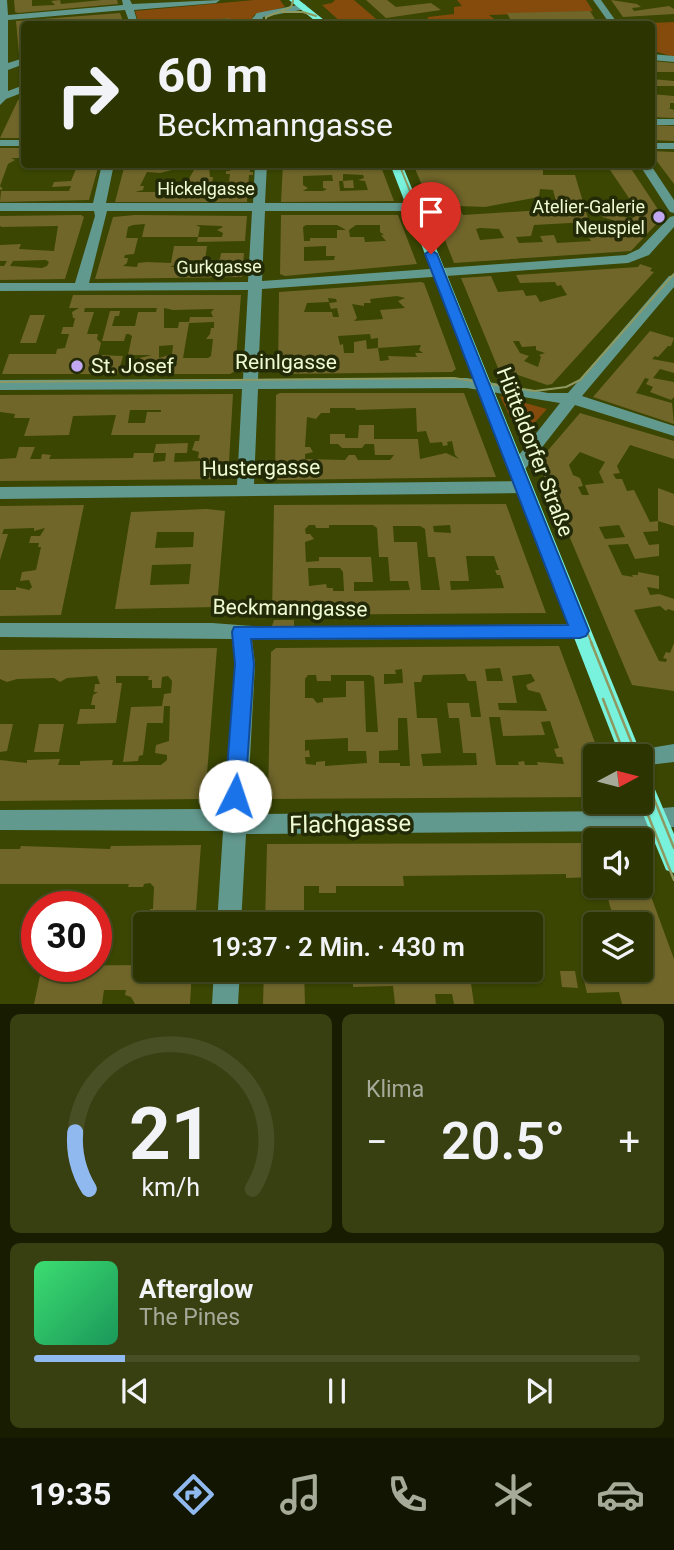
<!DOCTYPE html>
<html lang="de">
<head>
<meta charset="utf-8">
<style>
	body { margin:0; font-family:Roboto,sans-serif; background:#383f11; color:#f1f3f6; height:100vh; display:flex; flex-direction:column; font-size:26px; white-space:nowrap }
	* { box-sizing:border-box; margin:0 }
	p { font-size:23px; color:#a6aa99 }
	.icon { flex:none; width:38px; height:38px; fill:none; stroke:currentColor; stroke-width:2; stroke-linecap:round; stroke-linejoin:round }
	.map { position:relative; height:1004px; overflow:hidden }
	.side { display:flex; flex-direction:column; gap:10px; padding:10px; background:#181d01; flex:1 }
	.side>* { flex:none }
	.banner { position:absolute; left:21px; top:21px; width:634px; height:147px; border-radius:7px; box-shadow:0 2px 5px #0004,0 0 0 2px #484f24; background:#2c3402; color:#f1f3f6; overflow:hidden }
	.needle { width:46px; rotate:83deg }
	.fabs { position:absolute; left:583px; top:744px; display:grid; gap:14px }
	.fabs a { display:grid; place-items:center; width:70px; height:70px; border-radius:7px; background:#2c3402; box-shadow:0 2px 5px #0004,0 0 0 2px #484f24; font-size:35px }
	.speed { position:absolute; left:21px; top:891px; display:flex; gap:14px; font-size:35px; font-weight:700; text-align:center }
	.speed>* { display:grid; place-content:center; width:91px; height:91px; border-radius:50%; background:#2c3402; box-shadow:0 2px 5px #0004,0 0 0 2px #484f24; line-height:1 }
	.speed .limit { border:10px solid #d22; background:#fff; color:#111 }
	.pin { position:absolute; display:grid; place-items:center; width:60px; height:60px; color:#fff; margin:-72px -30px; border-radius:50% 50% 50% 0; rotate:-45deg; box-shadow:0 0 7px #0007 }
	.pin .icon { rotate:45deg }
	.me { position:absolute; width:77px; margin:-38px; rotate:4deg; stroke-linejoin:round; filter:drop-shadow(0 0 5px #0008) }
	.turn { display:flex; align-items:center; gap:24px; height:147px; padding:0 21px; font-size:32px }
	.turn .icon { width:91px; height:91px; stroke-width:2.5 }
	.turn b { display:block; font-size:49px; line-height:60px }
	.big { font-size:52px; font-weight:600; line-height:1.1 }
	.side .card { flex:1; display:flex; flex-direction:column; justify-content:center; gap:10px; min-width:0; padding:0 24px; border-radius:10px; background:#383f11 }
	.side .dial { align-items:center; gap:0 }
	.dial svg { height:182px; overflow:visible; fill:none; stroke:#484f24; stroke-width:7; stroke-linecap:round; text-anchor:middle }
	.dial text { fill:#f1f3f6; stroke:none }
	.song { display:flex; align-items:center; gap:21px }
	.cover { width:84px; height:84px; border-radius:10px; background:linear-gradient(135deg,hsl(140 70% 55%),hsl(150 70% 35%)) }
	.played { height:7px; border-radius:4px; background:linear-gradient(90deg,#90b9f0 15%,#484f24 15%) }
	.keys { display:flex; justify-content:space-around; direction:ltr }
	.heat { display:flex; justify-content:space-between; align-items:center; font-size:38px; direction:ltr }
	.side .tiles { flex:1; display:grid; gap:10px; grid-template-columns:1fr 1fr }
	.card:last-child { grid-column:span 2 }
	.trip { position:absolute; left:133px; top:912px; width:410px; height:70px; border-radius:7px; background:#2c3402; box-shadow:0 2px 5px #0004,0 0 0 2px #484f24; font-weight:600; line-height:70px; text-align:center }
	.tab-bar { display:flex; height:112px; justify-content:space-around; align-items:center; background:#121501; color:#a6aa99 }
	.tab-bar .icon { width:49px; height:49px }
	.tab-bar .selected { color:#90b9f0 }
	.tab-bar b { font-size:32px; color:#f1f3f6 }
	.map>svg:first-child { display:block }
</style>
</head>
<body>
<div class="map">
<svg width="674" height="1004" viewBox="0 0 674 1004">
	<rect width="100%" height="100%" fill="#3a4602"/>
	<g fill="#854b0d">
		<path d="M254,0H280L285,7L254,15L251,20L237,22L226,18L191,24H139L135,11Z"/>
		<path d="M335,0H354L382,24H343L322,5L332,3Z"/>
		<path d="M457,0H586L593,11L489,15L501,24L427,23L428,17L454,14V7L462,6Z"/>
		<path d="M674,22V57L651,50V24H628Z"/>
		<path d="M500,396L547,409L528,430L519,435Z"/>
	</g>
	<g fill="#70662a" fill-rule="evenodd">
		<path d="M14,0H32V6L55,5L51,1L60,0L61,4L102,0H117L118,4L18,13L15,12Z"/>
		<path d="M366,0H387L396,7L431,3L441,10L386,18Z"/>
		<path d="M611,0L637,4L641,7L632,8L634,11L669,6L674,9V14L623,17Z"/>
		<path d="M590,11L596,21L512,23L507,13Z"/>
		<path d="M120,13L124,24H106L101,20L89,21L86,24H24V54H19L16,21Z"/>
		<path d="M227,18L236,20L240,24L219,22L201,24L199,22Z"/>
		<path d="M653,61L674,63V72H653Z"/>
		<path d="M652,79L674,81V86H651Z"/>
		<path d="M651,94L674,96V103H670V108H668L674,110V118L651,117Z"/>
		<path d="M24,98V138H0L18,100Z"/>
		<path d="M651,125L674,126V141L651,140Z"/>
		<path d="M0,148H24L23,158H11L15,160L8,164L0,186L3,189L0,190Z"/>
		<path d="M651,151L674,152V184L653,156Z"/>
		<path d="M78,164H99L89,200L0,202L1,191H69L71,186L52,187L54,182L71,181Z"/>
		<path d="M125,164L209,166L210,177H213L211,191L226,190L224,184L229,182L230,174H226V171H230L231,164H250V172H253V175H249L247,202H115ZM172,170H194L187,182H190L189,189H195L194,192H135L143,190L144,186H140L147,172L160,173Z"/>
		<path d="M283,164H302L305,169H331L334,164H380L394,201L281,202ZM343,174L363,175L364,178L358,180L365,181L368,190L340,191L339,181H343L344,188H354L353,180L343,181ZM332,175L333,181H323V188L327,189L323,191H303L308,188L303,185V176Z"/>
		<path d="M413,164H434L436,168L453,164H543V175H575L589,222L534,225L531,236L516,237L519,243L543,242L540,236L554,235L557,243L591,241L589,238L609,235L615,230L620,231L627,224L602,217L608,212L631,219L639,214H630L627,208L635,207L606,164H628L663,217L631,251L454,263L436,217L458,215L454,205L430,204ZM540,189L553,190L558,209L463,215L458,206L485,207L539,197ZM480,228L499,229L504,238L480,240L476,229Z"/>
		<path d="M81,215L84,217L65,279L0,280V266H4L7,261H0V245L21,244L19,249L54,251L58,226L2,227L0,226V216ZM46,260L49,262L47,266L42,268L10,266L13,261Z"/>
		<path d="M135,215L247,216L245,241L197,242L198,237H222L223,233L217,230L223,227L221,226L196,225L200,227L198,237H142L145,224L133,225L128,227L126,238H138L134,254L125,255L124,258H128L127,263L123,266L137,267L138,263L147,262L171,263L174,246H207L205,260L178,261L177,264L170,267L219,266L220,265L214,261L220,259L221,253H244L242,277L95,279L113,217Z"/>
		<path d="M281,215H398L417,264L285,276L280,274ZM306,225H337L346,230H337V238H310V241H304L303,227ZM356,225H380V232L384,235H381L386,241L365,242L364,237H350L349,230ZM326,246V256H335L334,260L304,261V247Z"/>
		<path d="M640,264L652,268L650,271L654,272L552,384L547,385L498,368L461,278L491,276L498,292L523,290L526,296L536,295L540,302L567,295L561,285L557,286L555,282L520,283L516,275L638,267ZM513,341H519L522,347L536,346V350L545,353L539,355L541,357L538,367L524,361L529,356L520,353Z"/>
		<path d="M421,282L424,283L456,369L452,372L282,374L278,370L279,292ZM397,296L405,298L398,301L405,308L380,310L383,319L354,321L357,318L352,304L364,306V303H371L370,299ZM328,298L336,299L337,302L329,303L331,309L337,308L339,317H333L332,312H304L307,303L329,302ZM370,334L371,339L378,338V348L367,349L366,340L354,342V353H344L343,344L340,345L338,336ZM421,345L419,350L423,353H415L417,357L388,356L389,360L380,361L378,348Z"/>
		<path d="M73,295H241L235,371L230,374H137L140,358L152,355H128L132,336L129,334H126L124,341H102L110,311H120L119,316H115L112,326H135L138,312H156L157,308H85L84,312H94L87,334H98L97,339L101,343L98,355L123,356L118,374H2L9,354H56L57,349L65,348L69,334H61L63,327H73L75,318H73L72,312L79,308H69ZM164,308L173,310L214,309L211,312L213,317H190L189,322H179L178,328H164ZM214,322V328H211L210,334L206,339H213L211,356L208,358H183L189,323ZM173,345L172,354L159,358V346Z"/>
		<path d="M30,315H45L36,343H20Z"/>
		<path d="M650,331L674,338L671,346H668L658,357L655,356L652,359L674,363V373L660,369L653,378L674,382V397L671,400L650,392L653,387L646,384L649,379L645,378L636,393L672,403L674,424L593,397Z"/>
		<path d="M280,393H464L496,477L278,480L275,478L276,395ZM330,408H355L356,410L416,408L417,432L426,431L430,443L442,442L443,446L448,445L447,442L452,441L455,455L459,459L446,453L420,459L418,439H374V425H359L358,438H345V434H330V444H338L342,448H362L365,444H374L375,455H394L390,460H358L355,455H349L345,460L305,459V454L313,452L310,447H305L307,417L316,419L321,413H330Z"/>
		<path d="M233,394L228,479L0,481V459L16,458L19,447H35L30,459H41L42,454L51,455L49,459L133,458L134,453H154L153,462L165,461L166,453H154L156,444L188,443L187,453H175L174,462L200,461V458H198L199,452L192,450L195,441H199L200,435H111L116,415L73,416L69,435L24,436L30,418H14L15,414L0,412V395ZM130,410H161V412H147L145,423H128Z"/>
		<path d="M580,413L674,441V459L630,445L617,466L620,473L613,474L616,479H622L627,491L634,490L650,522L658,521V531L643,532L649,545L659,544V556L635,559L628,544L608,545L622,575L633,577L632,575H638V572L659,576V589L647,587L650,595L659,594L674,599V611L668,609L666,611L660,606L634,610L659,661L666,662L667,659L663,658L666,652L670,653L674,643V691L632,685L538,462ZM580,452L605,462L599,472L604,483L585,485L589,495H582L578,487L583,486L580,478L573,475L569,465ZM619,525L625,537L605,539L599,527Z"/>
		<path d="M658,488L674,494V526L658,521Z"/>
		<path d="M506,504L546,613L272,615L274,505ZM309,525H315L316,528H329V525H373L377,528L379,557H388L390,581H408L410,590L354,591V582H373L371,557H319V561L306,562L305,542L314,539L310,534H306L305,529ZM450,525L451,533L434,532L433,526ZM393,526H420L425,529L428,557H435L440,590H421L417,542H394ZM466,556H494L499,570H495L497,575H500L504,588L451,590L450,581H469ZM308,568H340L343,572L344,591H333V588H327L326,584L309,586Z"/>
		<path d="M84,505L61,615L0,616V590H16V587L29,590L32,587L29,580L20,581L22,572L36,570L41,547H38L39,543H29L31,536H40L45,528L34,531V528L4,529L2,534H8L0,560V506Z"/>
		<path d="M207,509L225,511L217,607L115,609L131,512ZM157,532H194L193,547L155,548ZM191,564L189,584L150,585L152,565Z"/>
		<path d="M294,620V627L272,626L274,620Z"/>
		<path d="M559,646L600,756H595V797L268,799L271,652L276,648ZM500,668L503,681H487L485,669ZM402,669L403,683L384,684V674H396L395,670ZM465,674L468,681H476L481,717H471L469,703H447L449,718H459L463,753H476L477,765L423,766L421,754L441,753L437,718H417L414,682H421L423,675ZM531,674L535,681L526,685L528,690L540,693L547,711L499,710L498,703H517L512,676ZM308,675H316L317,681H331V675H370L374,677L378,732H366L364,681H346V697L323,698V702L317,703L313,698H305V679ZM489,717H500L503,736L545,735L541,722L550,721L559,748L554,749L557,757H562L564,764L537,762L538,765H525L524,761L518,762L519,765H496ZM398,718H407L410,766H400V763H379V751L398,750ZM348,738V751H366L367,763L325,766V761L316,762V765L306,764L305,757H310L309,750L305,751V740Z"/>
		<path d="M217,648L205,799L0,801V760L27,763V760L60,759L58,765H80V761L113,760L112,765H161L167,760V755L155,753L156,745L169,741L170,706H162L164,694L171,693L172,681L168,676L162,677L161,688H152V680H148L149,676H116V683H122L116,723L77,724L80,709H95V705H91L93,695L98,692H94L95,684H100L97,676L67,678L60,682L54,678L17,679L7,682L0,679V650Z"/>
		<path d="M164,706L163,723H147L143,755L139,756L138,761L123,762L131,707Z"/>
		<path d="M0,724H13L7,751L0,752Z"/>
		<path d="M39,724H64L59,752H34Z"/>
		<path d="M595,843V886H640L641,869L674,959V1004H622L619,992L587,993L582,971L627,970L631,980L645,978L640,969V924H615L607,895H603L592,886L593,877L566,878V874L403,876L404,886H336V893H319V886H304V924H265L267,844Z"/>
		<path d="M201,845L195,924H145V955L141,956L144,919L149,918L150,909H153L154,887L150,883L144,884L143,887H128L129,884H0V849H20L21,846L110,849L111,846Z"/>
		<path d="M140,965L139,972L192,970L190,1004H135L131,997L125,995L126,990H104L102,1004H34L42,966Z"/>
		<path d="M264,970H304L305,1004H263Z"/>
		<path d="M353,970H469L474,1004H454L452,994H435L436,1004H395L393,986L353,987Z"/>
		<path d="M560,971H575L578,988L562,987Z"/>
	</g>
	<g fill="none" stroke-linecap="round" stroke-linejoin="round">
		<g fill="#62998e" fill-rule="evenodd">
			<path d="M0,0H7L8,15L123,5L122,0H130L132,4L220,0L216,3L134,10L138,24H130L125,10L8,20V63L24,58V64L8,70V91L24,85V92L6,99L0,105Z"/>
			<path d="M593,0H601L618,24H610Z"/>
			<path d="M303,4L306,5V9L263,17L261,24H252L251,20L257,13Z"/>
			<path d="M651,54L674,56V62L651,60Z"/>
			<rect x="651" y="119" width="23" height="6"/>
			<rect x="0" y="140" width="24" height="6"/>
			<rect x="651" y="143" width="23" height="6"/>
			<path d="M102,164H114L106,203H253L255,164H267L265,203H412L418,207L412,211H265L262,281L626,255L639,249L670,217L674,216V227L649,255L628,263L262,289L258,379L467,378L548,393H568L669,276L674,275V287L582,396L674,426V436L575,405L522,473L516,474L508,469L560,403L467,388L258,389L254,484L523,481L532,487L523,493L0,499V487L237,485L242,389L0,390V380L243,379L248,290L0,291V283H75L95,216L94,211H0V203H93ZM107,211H252L248,282L89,283Z"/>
			<path d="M639,164H650L674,200V213L670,212Z"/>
			<path d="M0,623H212L266,627L580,624L587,626L590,631L587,636L580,638L252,640L255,664L247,814L629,811L674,807V827L629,831L246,834L241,924H217L223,831L0,830V810L203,809L225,811L235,664L232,639L0,637Z"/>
			<path d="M674,744V762L640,766V756H630L632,751Z"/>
			<path d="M214,970H240L238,1004H212Z"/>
		</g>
		<g fill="#78f2dc" fill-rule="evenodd">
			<path d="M289,0H299L329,24H319Z"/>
			<path d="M390,164H402L642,756L640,759V756H620Z"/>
			<path d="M640,771L648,773L674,834V873L666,870L638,802H640Z"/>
		</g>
		<g stroke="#8d9961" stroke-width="2">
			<path d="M282,12H303L316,16"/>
			<path d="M266,24V17L291,7L293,1"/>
			<path d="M399,164L592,644"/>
			<path d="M0,382L454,378L535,391L566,387L580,380L674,274"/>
		</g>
		<g stroke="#8d9961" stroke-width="2.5">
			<path d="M591,642L637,756"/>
			<path d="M603,699L625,756"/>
			<path d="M640,764L674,848"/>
			<path d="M640,795L674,880"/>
		</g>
	</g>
	<path fill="#1a73e8" stroke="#114b97" stroke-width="2" d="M431,250L437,254L589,631L586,636L580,638L251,639L254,664L245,796L242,802L235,805L228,802L225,796L235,664L232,632L234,627L568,625L425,254Z"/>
	<g fill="#c2a8f2" stroke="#232a08" stroke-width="2.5">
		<circle cx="659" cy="217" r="7"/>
		<circle cx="77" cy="366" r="7"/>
	</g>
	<g text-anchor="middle" stroke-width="7" stroke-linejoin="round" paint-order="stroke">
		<g font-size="18" fill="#effbd2" stroke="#232a08">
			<text x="206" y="195">Hickelgasse</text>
			<text transform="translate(219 267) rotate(-1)" y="6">Gurkgasse</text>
		</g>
		<g font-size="18" fill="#effbd2" stroke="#232a08" text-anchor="end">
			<text x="645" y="213">Atelier-Galerie<tspan x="645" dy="21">Neuspiel</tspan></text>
		</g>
		<g font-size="21" fill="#effbd2" stroke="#232a08">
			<text x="286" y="369">Reinlgasse</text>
			<text transform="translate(535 452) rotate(69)" y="7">Hütteldorfer Straße</text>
			<text transform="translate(261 468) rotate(-1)" y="7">Hustergasse</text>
			<text transform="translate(290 608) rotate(1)" y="7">Beckmanngasse</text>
		</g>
		<g font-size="21" fill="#effbd2" stroke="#232a08" text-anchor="start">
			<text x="91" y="373">St. Josef</text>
		</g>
		<g font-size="24" fill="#effbd2" stroke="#232a08">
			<text transform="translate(350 824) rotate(-1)" y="8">Flachgasse</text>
		</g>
	</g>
</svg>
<div class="fabs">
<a><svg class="needle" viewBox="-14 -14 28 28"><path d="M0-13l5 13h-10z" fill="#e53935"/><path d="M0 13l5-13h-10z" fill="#a6aa99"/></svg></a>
<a><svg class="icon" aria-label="sound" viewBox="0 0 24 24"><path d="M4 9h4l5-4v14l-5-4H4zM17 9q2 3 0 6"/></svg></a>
<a><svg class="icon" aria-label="layers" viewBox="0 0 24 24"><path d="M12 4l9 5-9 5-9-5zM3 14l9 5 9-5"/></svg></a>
</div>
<div class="speed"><div class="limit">30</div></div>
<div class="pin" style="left:431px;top:254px;background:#d93025"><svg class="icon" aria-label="arrive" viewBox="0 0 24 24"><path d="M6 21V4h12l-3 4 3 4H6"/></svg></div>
<svg class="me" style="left:235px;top:796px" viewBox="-20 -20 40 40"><circle r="19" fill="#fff"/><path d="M0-13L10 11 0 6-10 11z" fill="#1a73e8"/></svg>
<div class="trip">19:37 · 2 Min. · 430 m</div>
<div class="banner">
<div class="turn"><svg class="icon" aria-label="right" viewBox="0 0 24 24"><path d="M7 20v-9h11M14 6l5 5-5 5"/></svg><div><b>60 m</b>Beckmanngasse</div></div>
</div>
</div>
<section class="side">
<div class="tiles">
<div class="card dial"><svg viewBox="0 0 100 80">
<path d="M14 69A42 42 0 1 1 86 69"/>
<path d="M14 69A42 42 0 0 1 8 44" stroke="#90b9f0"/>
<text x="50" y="56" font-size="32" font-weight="700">21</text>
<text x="50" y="72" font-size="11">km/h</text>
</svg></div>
<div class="card"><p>Klima</p>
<div class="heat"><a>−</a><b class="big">20.5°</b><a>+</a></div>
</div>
<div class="card">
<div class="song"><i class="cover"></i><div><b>Afterglow</b><p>The Pines</p></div></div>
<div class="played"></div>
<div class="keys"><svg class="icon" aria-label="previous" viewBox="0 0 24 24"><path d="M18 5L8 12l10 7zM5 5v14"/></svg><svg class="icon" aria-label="pause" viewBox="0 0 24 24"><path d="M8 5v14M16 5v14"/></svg><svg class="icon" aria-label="next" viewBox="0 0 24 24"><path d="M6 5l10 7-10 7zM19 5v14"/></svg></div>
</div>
</div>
</section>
<nav class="tab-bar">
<b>19:35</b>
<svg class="icon selected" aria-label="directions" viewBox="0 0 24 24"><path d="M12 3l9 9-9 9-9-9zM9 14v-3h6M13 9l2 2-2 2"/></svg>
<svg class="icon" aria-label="music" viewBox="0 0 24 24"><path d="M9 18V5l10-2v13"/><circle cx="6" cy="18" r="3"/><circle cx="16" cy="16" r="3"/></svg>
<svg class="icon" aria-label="phone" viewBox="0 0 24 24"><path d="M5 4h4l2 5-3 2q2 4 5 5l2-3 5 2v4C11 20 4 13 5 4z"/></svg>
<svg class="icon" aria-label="climate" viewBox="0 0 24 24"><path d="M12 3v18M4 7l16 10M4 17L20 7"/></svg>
<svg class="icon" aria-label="car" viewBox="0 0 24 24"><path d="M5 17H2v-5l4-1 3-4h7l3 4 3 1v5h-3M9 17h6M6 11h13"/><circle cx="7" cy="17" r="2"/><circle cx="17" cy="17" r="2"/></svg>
</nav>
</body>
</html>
